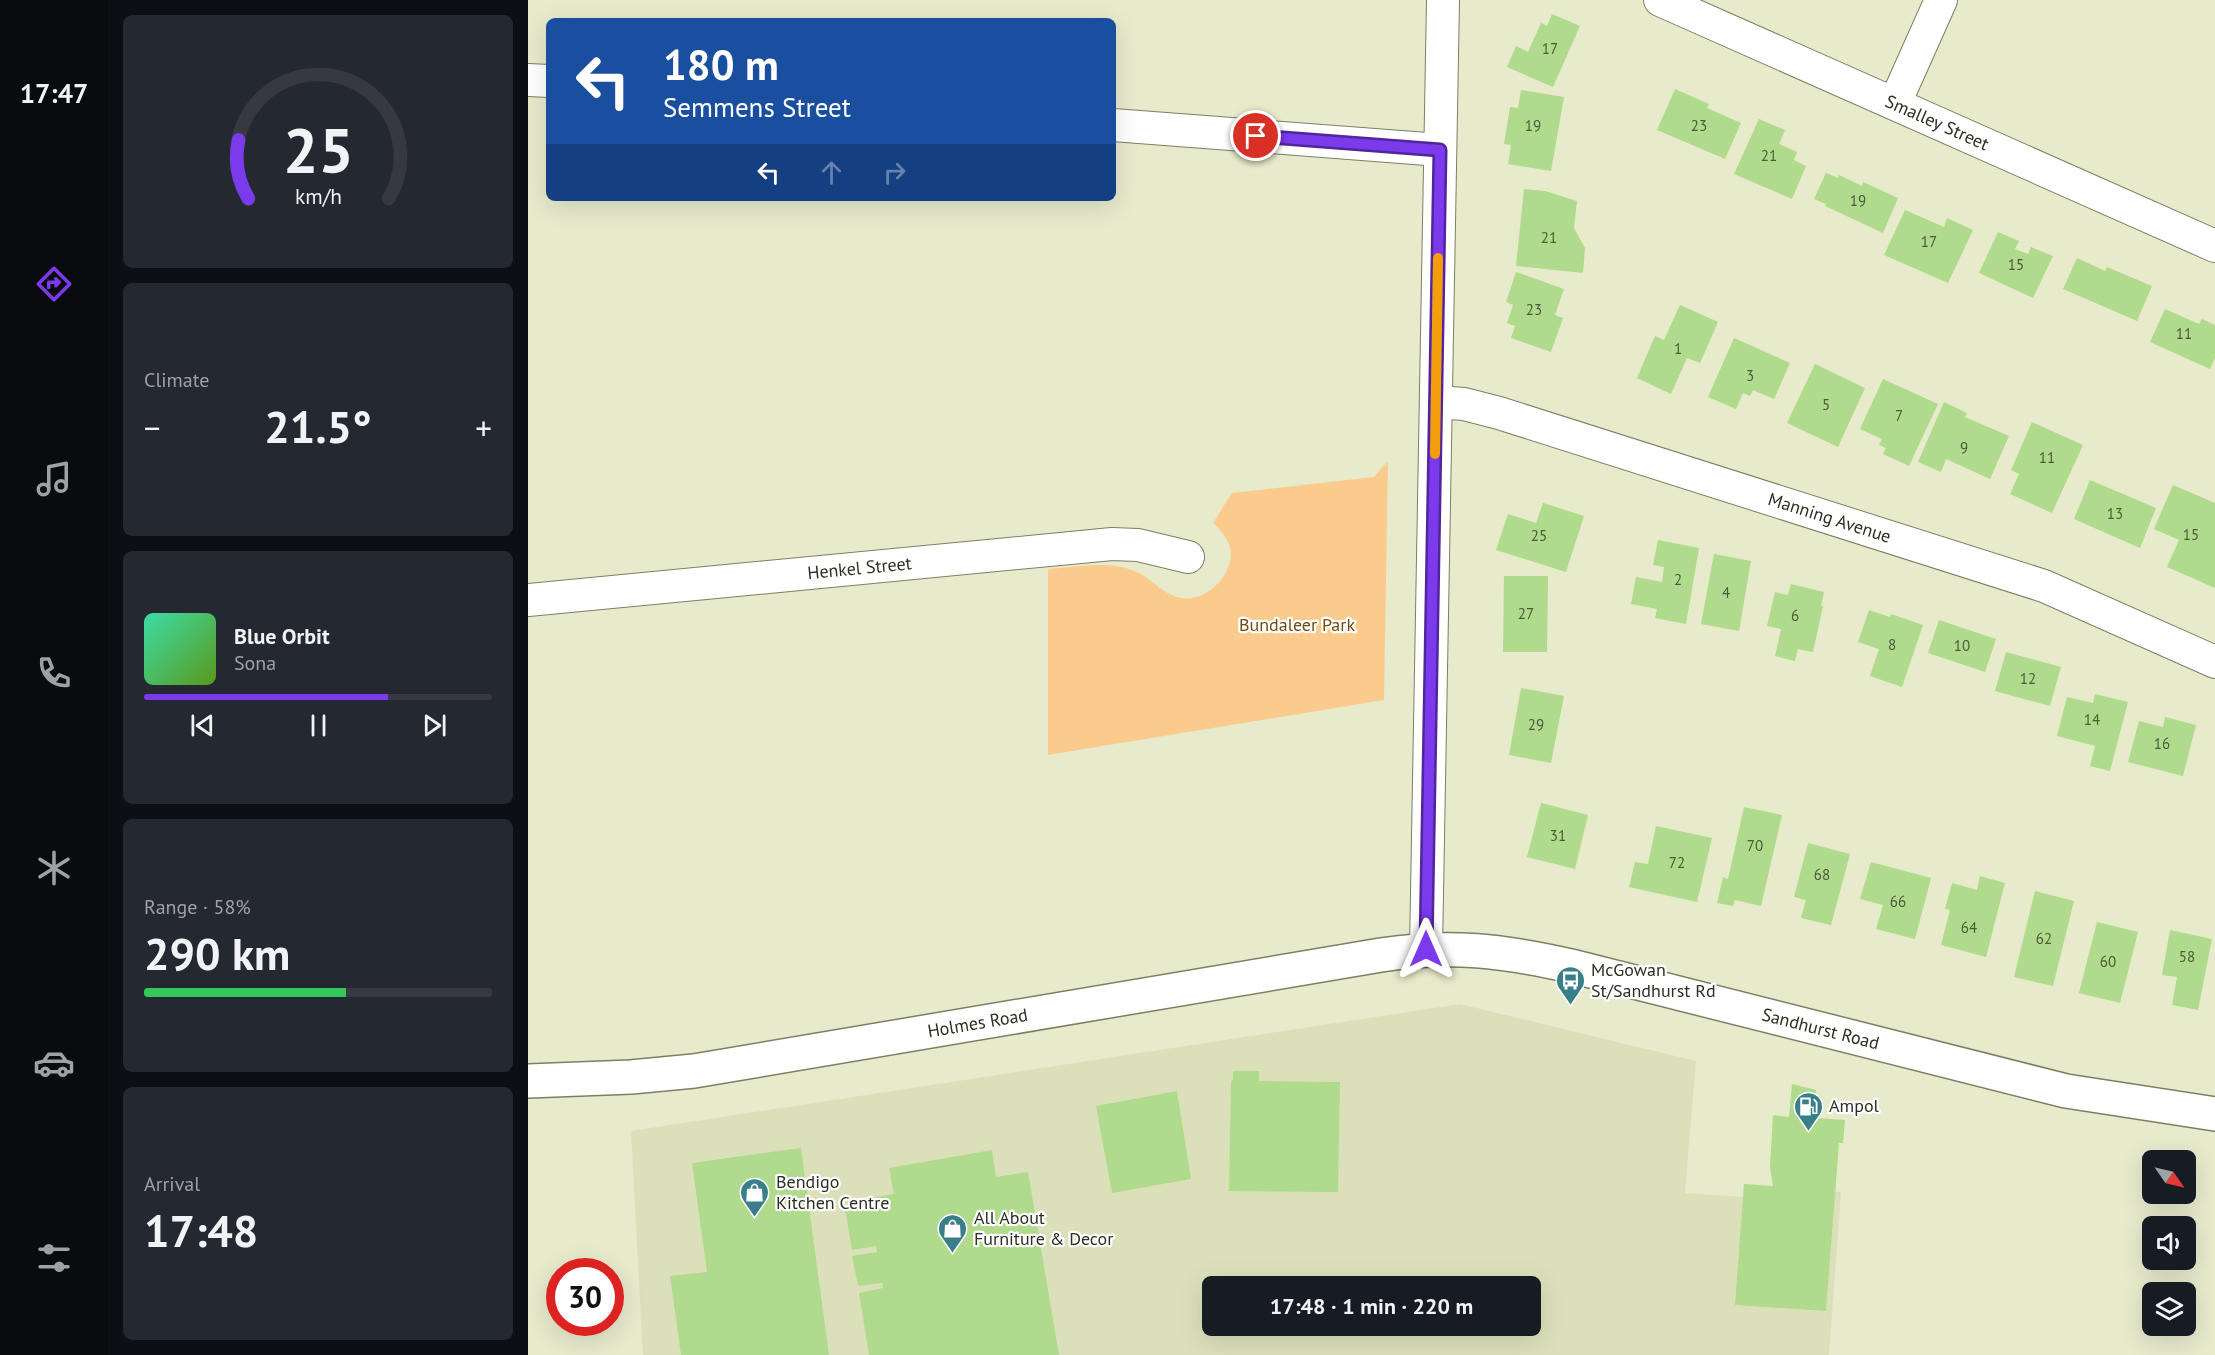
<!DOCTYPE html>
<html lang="en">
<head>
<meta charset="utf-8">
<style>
	body { margin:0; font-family:"PT Sans",sans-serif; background:#242831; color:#f1f3f6; height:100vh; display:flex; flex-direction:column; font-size:22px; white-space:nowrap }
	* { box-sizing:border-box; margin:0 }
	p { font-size:20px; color:#9ea1a6 }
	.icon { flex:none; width:33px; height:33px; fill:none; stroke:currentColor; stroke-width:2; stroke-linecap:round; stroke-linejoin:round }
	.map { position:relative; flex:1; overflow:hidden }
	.side { display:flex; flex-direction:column; gap:15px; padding:15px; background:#0d0f14; width:420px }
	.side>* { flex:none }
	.banner { position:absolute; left:18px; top:18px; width:570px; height:183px; border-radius:9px; box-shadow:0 6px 24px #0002; background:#1a4fa0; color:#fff; overflow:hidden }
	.needle { width:39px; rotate:124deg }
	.tools { position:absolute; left:1614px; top:1150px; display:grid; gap:12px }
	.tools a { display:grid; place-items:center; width:54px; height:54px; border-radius:9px; background:#171b24; box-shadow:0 6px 24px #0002; font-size:30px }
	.speed { position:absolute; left:18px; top:1258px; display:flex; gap:12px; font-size:30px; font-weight:700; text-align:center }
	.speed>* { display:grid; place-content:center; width:78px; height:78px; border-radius:50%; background:#171b24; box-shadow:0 6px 24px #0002; line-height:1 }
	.speed .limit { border:9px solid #d22; background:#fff; color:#111 }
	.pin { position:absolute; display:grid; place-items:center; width:51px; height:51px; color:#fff; margin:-26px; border:3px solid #fff; border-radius:50%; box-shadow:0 2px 6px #0007 }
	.me { position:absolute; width:66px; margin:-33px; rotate:0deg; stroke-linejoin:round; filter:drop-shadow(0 0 4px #0008) }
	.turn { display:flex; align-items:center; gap:21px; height:126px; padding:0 18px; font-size:27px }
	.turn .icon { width:78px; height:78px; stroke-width:2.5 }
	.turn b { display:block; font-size:42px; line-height:51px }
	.lanes { display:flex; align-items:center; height:57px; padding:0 18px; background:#0003; justify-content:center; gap:30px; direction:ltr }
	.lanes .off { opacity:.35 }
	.big { font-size:45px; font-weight:700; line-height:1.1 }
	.side .card { flex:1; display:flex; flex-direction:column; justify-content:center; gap:9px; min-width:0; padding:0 21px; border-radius:9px; background:#242831 }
	.side .dial { align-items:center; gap:0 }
	.dial svg { height:156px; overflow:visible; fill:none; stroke:#363941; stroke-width:7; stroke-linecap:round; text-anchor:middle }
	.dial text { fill:#f1f3f6; stroke:none }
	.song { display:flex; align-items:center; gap:18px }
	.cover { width:72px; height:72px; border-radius:9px; background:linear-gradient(135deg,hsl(160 70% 55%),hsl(90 70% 35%)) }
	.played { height:6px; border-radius:3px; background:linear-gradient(90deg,#7c3aed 70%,#363941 70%) }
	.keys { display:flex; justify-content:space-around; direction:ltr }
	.heat { display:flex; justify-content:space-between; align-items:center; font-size:33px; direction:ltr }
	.charge { height:9px; border-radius:4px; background:linear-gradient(90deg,#34c759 58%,#363941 0) }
	.trip { position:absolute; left:674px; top:1276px; width:339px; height:60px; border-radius:9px; background:#171b24; box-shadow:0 6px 24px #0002; font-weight:700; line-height:60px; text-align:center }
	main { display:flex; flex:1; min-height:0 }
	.menu { display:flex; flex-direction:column; width:108px; justify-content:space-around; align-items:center; background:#090b0e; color:#9ea1a6 }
	.menu .icon { width:42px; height:42px }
	.menu .current { color:#7c3aed }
	.menu b { font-size:27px; color:#f1f3f6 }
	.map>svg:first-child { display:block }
</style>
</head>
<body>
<main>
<nav class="menu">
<b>17:47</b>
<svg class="icon current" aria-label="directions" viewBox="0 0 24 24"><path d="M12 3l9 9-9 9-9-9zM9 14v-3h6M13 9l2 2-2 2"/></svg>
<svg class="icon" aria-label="music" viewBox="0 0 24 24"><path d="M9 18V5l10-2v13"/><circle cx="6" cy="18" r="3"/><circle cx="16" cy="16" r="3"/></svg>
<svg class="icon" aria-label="phone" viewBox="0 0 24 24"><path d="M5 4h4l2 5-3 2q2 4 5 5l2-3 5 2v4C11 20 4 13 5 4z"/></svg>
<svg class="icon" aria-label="climate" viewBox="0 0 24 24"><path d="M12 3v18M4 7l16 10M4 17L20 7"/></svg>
<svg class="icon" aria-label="car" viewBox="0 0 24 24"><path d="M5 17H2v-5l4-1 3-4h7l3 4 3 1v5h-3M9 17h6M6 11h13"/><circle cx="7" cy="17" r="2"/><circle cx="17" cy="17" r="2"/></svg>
<svg class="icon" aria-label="filters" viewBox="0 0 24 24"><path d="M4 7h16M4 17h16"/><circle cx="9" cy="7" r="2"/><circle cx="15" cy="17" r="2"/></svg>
</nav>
<section class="side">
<div class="card dial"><svg viewBox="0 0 100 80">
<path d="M14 69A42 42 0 1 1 86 69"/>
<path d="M14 69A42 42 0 0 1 9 39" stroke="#7c3aed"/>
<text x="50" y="56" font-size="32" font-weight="700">25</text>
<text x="50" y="72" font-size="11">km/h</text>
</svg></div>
<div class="card"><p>Climate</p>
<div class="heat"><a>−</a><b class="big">21.5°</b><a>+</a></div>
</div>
<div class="card">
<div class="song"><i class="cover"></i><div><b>Blue Orbit</b><p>Sona</p></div></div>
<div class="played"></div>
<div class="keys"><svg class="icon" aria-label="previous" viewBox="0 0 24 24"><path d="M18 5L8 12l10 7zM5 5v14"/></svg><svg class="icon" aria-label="pause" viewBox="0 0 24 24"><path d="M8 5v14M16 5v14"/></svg><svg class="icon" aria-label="next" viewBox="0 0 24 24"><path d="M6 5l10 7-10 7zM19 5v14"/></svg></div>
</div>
<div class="card"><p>Range · 58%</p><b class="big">290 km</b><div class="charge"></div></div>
<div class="card"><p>Arrival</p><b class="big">17:48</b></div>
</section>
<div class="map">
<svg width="1687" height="1355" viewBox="0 0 1687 1355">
	<rect width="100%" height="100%" fill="#e7eacb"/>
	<path fill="#dce0ba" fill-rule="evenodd" d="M932,1004L1168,1061L1157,1193L1215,1197L1216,1184L1313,1192L1301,1355H115L103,1131ZM684,1287H1002V1326H684Z"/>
	<path fill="#fbcb8d" d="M860,461L856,700L520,755V569C550,567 583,559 611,573C625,580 637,596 654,598C677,602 703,577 703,554C702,541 694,531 685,523L704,493L846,477Z"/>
	<g fill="#b0da8c">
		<path d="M1024,14L1052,26L1025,87L979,67L988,46L1000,52L1013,23L1019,26Z"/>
		<path d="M1147,89L1181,104L1179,108L1213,123L1197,159L1129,130Z"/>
		<path d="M993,90L1036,97L1023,171L980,164L983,145L976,144L982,107L990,108Z"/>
		<path d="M1231,119L1257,130L1251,144L1269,152L1266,160L1278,166L1264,199L1206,174Z"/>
		<path d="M1298,173L1310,178L1311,175L1334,186L1335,182L1370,198L1355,233L1297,206L1298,204L1286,199Z"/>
		<path d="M996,189L1017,191L1049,201L1046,228L1057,248L1055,273L988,266Z"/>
		<path d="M1377,210L1416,227L1419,218L1445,230L1420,283L1356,255Z"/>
		<path d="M1470,232L1491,241L1487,249L1500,254L1503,247L1525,256L1505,298L1451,273Z"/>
		<path d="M1549,258L1577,271L1579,267L1624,286L1609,321L1535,289Z"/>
		<path d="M988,272L1036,289L1027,315L1035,318L1023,352L983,338L987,326L979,323L985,305L978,302Z"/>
		<path d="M1152,305L1190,322L1172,363L1159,358L1143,394L1109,378L1127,336L1136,340Z"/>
		<path d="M1637,309L1671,324L1674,319L1687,325V358L1682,369L1622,342Z"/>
		<path d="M1206,338L1262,363L1246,399L1225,390L1222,396L1215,393L1208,409L1180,397Z"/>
		<path d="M1287,364L1337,388L1310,447L1259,423Z"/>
		<path d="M1355,379L1410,404L1381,466L1355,454L1358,448L1351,445L1354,439L1332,429Z"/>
		<path d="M1416,402L1439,413L1437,417L1481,436L1462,479L1418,459L1413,472L1390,462Z"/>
		<path d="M1504,422L1555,445L1524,513L1482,494L1491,474L1483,470Z"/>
		<path d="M1562,480L1628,508L1612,548L1546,519Z"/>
		<path d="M1645,485L1687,503V588L1639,567L1651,540L1626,529Z"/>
		<path d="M1015,503L1056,516L1038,572L968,550L980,514L1008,523Z"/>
		<path d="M1130,540L1171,548L1158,624L1127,618L1129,609L1103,604L1108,577L1134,582L1136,567L1125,565Z"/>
		<path d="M1186,554L1223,561L1211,631L1173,624Z"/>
		<path d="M976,576H1020L1019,652H975Z"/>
		<path d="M1263,584L1296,592L1293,606H1295L1285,652L1270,649L1267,661L1247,656L1253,629L1239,626L1247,592L1260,595Z"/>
		<path d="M1341,610L1362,617L1363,614L1395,625L1374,687L1342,676L1351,649L1330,642Z"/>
		<path d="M1411,620L1468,639L1457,672L1400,653Z"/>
		<path d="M1478,652L1533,667L1522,706L1467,691Z"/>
		<path d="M993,688L1036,696L1023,763L981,755Z"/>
		<path d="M1567,694L1600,702L1582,771L1562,766L1567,746L1529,736L1539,697L1565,703Z"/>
		<path d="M1637,717L1668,725L1655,776L1600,762L1611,721L1635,727Z"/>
		<path d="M1013,803L1060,815L1047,869L999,857Z"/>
		<path d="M1216,807L1254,815L1233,906L1207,900L1205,906L1189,903L1195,877L1200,879Z"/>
		<path d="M1128,826L1184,838L1169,902L1101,887L1107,862L1120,864Z"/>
		<path d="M1280,843L1322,854L1303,925L1273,918L1278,900L1266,897Z"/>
		<path d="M1343,862L1403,878L1387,939L1348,929L1355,905L1332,899Z"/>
		<path d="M1452,876L1477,883L1458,957L1413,945L1422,910L1417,909L1424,883L1449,890Z"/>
		<path d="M1507,891L1546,901L1525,986L1486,977Z"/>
		<path d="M1569,922L1610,932L1592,1003L1551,993Z"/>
		<path d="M1642,930L1684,939L1670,1010L1644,1005L1649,977L1634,975Z"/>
		<path d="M705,1071H731V1081L812,1082L810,1192L701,1191L703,1081L705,1080Z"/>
		<path d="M1264,1084L1288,1090L1287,1118L1317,1120L1315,1143H1311L1298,1311L1207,1305L1216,1184L1245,1186L1242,1167L1245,1115L1261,1117Z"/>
		<path d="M649,1091L663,1179L584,1193L568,1106Z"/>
		<path d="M273,1148L301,1355H153L142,1276L179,1272L164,1163Z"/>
		<path d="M464,1150L468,1177L500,1172L531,1355H341L331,1293L355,1288L354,1283L330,1286L324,1256L349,1252L348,1246L324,1250L317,1209L341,1205L340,1198L366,1194L361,1168Z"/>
	</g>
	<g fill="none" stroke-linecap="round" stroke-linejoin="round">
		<defs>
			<g id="minor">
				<path id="s1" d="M1132,0L1687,246"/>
				<path d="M0,80L21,81"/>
				<path d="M1367,103L1413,0"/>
				<path d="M585,125L912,150"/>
				<path id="s2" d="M908,402L936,404L971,413L1516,586L1687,662"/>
				<path id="s3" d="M0,600L584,544L610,545L660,557"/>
				<path d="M898,949L915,0"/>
			</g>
			<g id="major">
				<path id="s4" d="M0,1081L103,1077L166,1071L853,955C922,944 976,951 1043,966L1538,1091L1687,1114"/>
			</g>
		</defs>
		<use href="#minor" stroke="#7c7f63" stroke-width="34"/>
		<use href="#major" stroke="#7c7f63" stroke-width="36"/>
		<use href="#minor" stroke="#fff" stroke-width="32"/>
		<use href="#major" stroke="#fff" stroke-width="33"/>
	</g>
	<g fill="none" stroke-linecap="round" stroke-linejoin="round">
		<defs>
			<path id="route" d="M728,136L912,150L898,949"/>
		</defs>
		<use href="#route" stroke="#51269a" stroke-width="15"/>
		<use href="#route" stroke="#7c3aed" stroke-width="10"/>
		<path stroke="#f59e0b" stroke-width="10" d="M907,454L910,258"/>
	</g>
	<defs>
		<symbol id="bus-pin" viewBox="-11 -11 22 30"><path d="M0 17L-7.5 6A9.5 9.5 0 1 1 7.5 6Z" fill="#397f8a" stroke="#fff"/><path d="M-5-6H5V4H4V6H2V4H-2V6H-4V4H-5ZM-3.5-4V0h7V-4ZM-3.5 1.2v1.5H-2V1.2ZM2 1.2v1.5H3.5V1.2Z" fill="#fff"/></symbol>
		<symbol id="fuel-pin" viewBox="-11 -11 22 30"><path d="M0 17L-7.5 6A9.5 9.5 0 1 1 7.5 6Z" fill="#397f8a" stroke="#fff"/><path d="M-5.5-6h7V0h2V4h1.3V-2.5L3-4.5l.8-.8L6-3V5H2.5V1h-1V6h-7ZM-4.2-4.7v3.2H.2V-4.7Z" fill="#fff"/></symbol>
		<symbol id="shop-pin" viewBox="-11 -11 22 30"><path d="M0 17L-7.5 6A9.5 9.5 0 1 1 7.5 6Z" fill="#397f8a" stroke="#fff"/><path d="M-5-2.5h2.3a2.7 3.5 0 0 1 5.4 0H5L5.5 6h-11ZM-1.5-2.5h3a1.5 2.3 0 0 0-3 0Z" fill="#fff"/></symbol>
	</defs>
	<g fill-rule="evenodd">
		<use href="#bus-pin" x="1026" y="964" width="33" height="45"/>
		<use href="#fuel-pin" x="1264" y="1090" width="33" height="45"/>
		<use href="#shop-pin" x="210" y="1176" width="33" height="45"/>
		<use href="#shop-pin" x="408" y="1212" width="33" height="45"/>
	</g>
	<g text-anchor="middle" stroke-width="4.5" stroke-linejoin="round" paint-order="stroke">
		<g font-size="15" fill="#4e593c">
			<text x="1022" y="54">17</text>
			<text x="1005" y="131">19</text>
			<text x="1171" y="131">23</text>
			<text x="1241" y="161">21</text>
			<text x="1330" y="206">19</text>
			<text x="1021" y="243">21</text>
			<text x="1401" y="247">17</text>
			<text x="1488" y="270">15</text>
			<text x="1006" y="315">23</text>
			<text x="1656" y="339">11</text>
			<text x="1150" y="354">1</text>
			<text x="1222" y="381">3</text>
			<text x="1298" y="410">5</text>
			<text x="1371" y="421">7</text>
			<text x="1436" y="453">9</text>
			<text x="1519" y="463">11</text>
			<text x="1587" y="519">13</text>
			<text x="1663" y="540">15</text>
			<text x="1011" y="541">25</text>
			<text x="1150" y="585">2</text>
			<text x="1198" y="598">4</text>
			<text x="998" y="619">27</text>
			<text x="1267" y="621">6</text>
			<text x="1364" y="650">8</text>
			<text x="1434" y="651">10</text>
			<text x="1500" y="684">12</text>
			<text x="1564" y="725">14</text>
			<text x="1008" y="730">29</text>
			<text x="1634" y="749">16</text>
			<text x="1030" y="841">31</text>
			<text x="1227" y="851">70</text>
			<text x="1149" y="868">72</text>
			<text x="1294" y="880">68</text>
			<text x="1370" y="907">66</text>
			<text x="1441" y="933">64</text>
			<text x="1516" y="944">62</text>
			<text x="1659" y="962">58</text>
			<text x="1580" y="967">60</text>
		</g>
		<g font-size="18" fill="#2d2e22" stroke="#fff">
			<text dy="6" stroke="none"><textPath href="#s1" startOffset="303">Smalley Street</textPath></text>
			<text dy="6" stroke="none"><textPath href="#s2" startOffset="411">Manning Avenue</textPath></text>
			<text dy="6" stroke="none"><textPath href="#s3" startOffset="333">Henkel Street</textPath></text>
			<text dy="6" stroke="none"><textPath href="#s4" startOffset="454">Holmes Road</textPath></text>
			<text dy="6" stroke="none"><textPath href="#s4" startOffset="1312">Sandhurst Road</textPath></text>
		</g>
		<g font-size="18" fill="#714c13" stroke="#fff">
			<text x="769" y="631">Bundaleer Park</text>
		</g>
		<g font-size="18" fill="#2d2e22" stroke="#fff" text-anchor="start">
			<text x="1063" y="976">McGowan<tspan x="1063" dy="21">St/Sandhurst Rd</tspan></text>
			<text x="1301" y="1112">Ampol</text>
			<text x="248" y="1188">Bendigo<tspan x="248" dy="21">Kitchen Centre</tspan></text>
			<text x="446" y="1224">All About<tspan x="446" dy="21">Furniture &amp; Decor</tspan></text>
		</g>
	</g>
</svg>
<div class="tools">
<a><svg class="needle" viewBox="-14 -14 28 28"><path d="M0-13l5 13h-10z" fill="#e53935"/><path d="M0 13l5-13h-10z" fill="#9ea1a6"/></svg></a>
<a><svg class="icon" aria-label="sound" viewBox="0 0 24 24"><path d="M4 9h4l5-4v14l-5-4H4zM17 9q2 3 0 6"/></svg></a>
<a><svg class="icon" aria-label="layers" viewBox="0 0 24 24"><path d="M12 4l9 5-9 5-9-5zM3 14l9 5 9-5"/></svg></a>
</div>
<div class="speed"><div class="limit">30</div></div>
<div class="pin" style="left:728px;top:136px;background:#d93025"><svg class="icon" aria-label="arrive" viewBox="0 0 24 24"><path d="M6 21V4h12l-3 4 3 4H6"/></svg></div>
<svg class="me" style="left:898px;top:949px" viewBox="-20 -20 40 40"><path d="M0-17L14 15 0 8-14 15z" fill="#7c3aed" stroke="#fff" stroke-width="4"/></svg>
<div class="trip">17:48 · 1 min · 220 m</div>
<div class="banner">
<div class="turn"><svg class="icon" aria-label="left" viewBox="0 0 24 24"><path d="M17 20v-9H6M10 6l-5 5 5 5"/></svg><div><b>180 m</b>Semmens Street</div></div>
<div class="lanes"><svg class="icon" aria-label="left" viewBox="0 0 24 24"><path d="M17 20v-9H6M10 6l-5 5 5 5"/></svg><svg class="icon off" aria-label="ahead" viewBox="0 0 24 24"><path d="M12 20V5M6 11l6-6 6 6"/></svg><svg class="icon off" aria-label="right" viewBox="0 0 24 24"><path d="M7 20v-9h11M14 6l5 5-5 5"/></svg></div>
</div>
</div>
</main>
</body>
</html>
